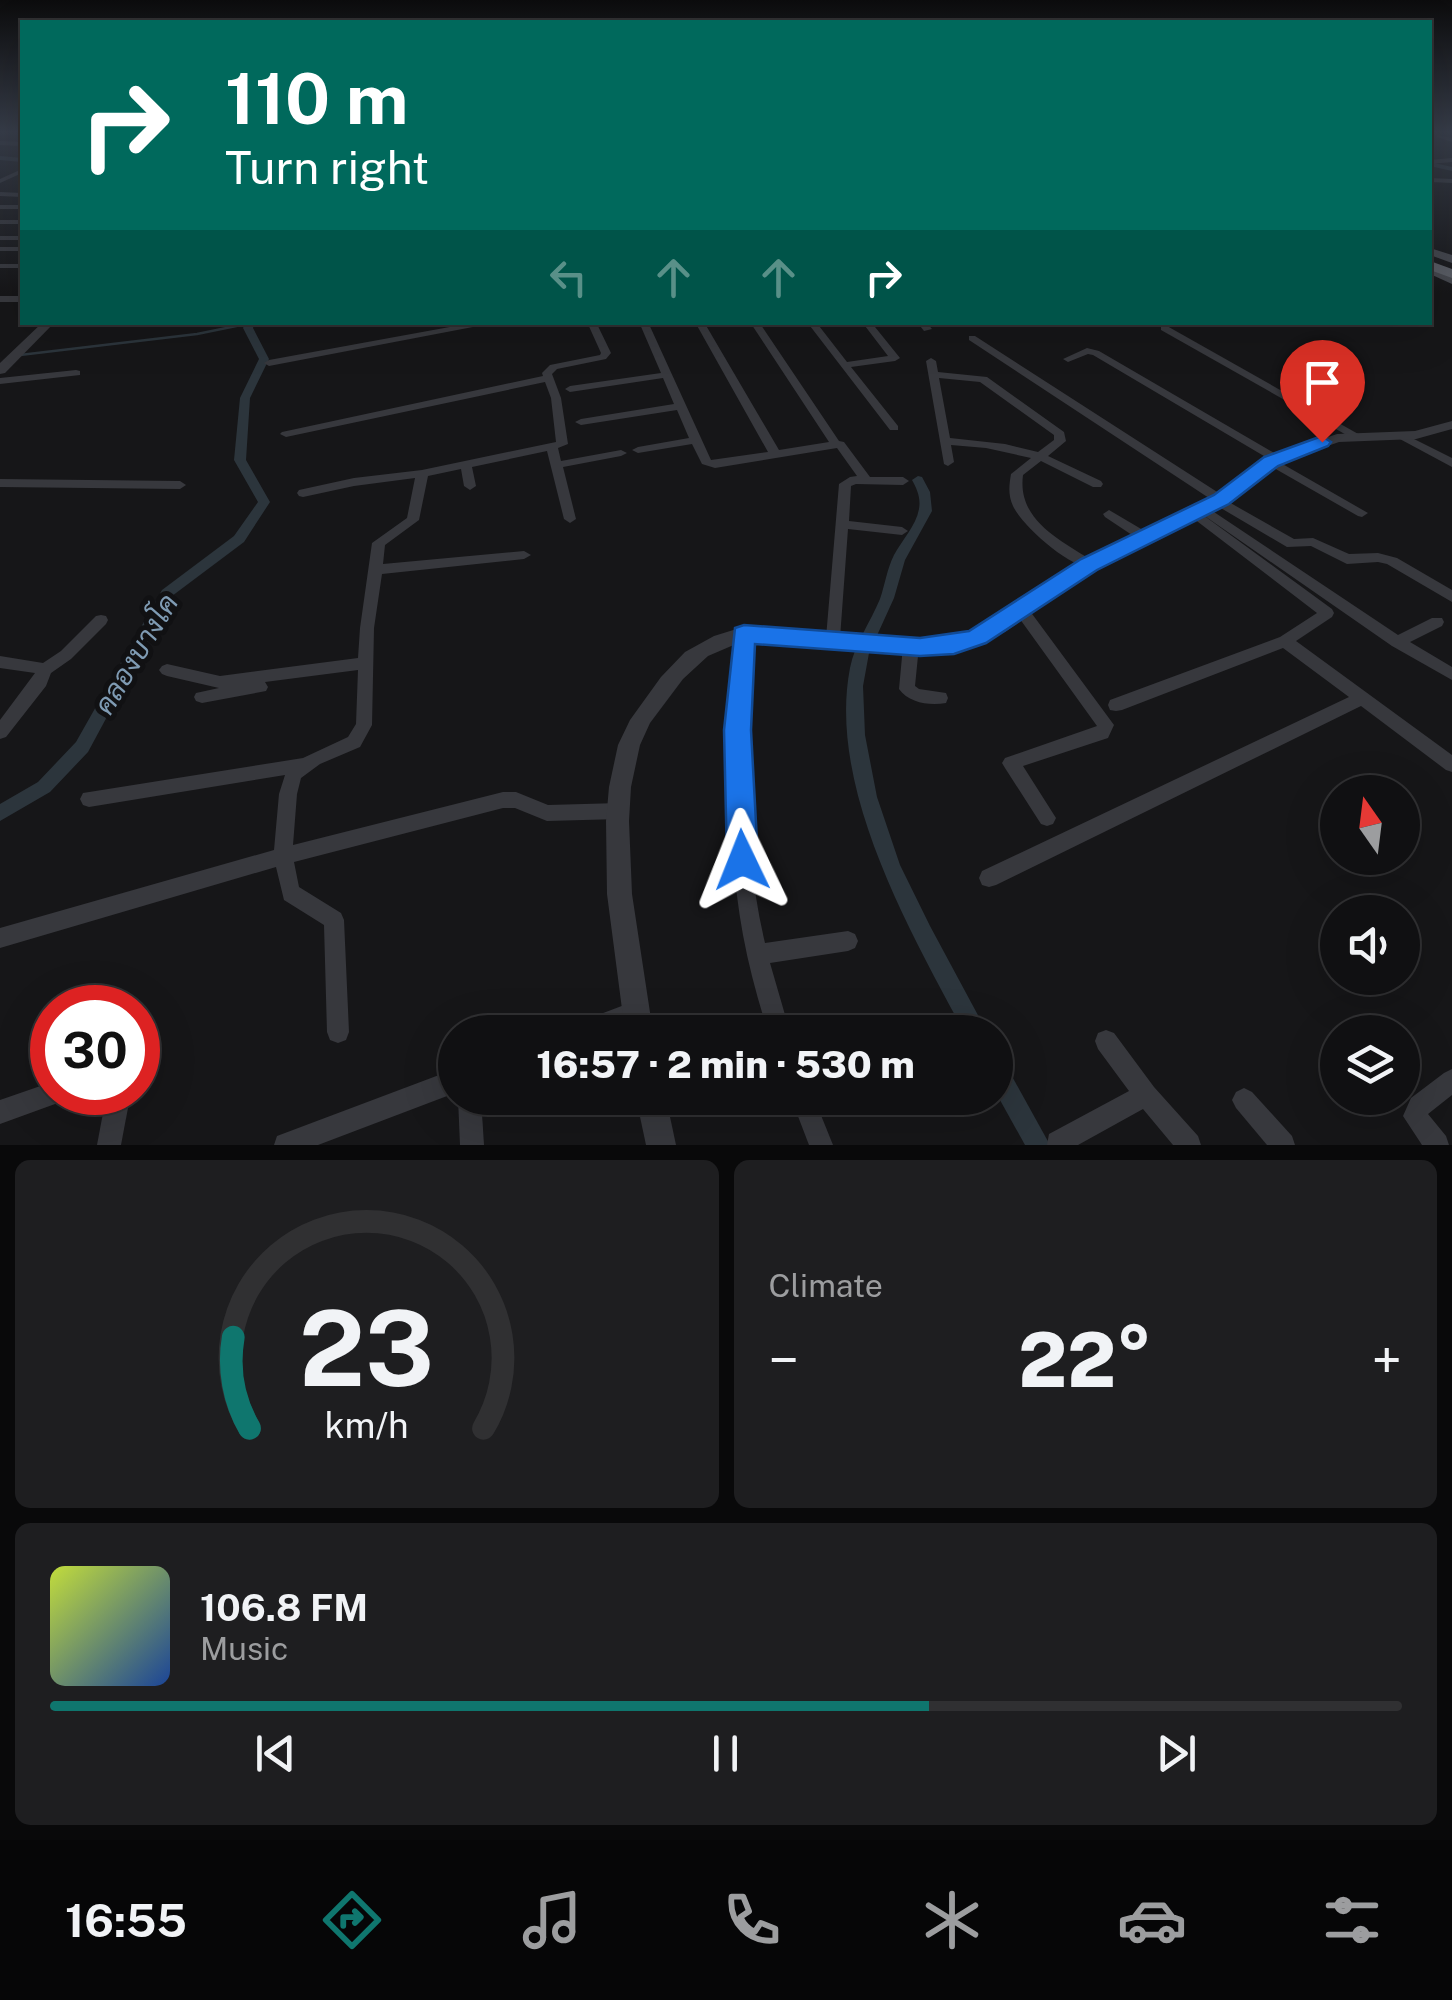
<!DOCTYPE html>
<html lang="en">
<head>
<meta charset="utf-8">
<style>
	body { margin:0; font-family:"Public Sans",Sarabun,sans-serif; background:#1e1e20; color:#f1f3f6; height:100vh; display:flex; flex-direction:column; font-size:38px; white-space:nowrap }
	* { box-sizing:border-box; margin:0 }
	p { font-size:32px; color:#9c9d9f }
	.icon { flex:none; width:55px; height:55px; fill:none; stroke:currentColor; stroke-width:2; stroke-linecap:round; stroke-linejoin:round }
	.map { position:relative; height:1145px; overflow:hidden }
	.side { display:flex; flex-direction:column; gap:15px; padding:15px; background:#09090a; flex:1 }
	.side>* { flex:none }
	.banner { position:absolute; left:20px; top:20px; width:1412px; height:305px; border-radius:0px; box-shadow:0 10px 40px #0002,0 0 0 2px #303032; background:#00695c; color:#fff; overflow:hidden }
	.needle { width:65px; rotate:346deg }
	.buttons { position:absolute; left:1320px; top:775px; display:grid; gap:20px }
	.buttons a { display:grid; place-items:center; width:100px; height:100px; border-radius:50%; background:#101012; box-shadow:0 10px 40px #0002,0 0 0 2px #303032; font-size:50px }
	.speed { position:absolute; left:30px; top:985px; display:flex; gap:20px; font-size:50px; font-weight:700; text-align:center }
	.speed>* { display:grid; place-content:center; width:130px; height:130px; border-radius:50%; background:#101012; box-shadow:0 10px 40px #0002,0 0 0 2px #303032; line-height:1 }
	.speed .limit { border:15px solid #d22; background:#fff; color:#111 }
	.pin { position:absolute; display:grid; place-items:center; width:85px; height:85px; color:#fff; margin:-102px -42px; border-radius:50% 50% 50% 0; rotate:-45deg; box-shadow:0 0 10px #0007 }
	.pin .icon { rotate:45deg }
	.me { position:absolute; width:110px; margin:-55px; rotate:358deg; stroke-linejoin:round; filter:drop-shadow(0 0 8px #0008) }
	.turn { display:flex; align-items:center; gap:35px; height:210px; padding:0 40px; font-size:45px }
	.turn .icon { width:130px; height:130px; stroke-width:2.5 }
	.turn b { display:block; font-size:70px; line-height:85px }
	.lanes { display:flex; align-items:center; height:95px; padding:0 40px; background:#0003; justify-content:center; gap:50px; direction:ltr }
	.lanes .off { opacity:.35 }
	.big { font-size:75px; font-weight:800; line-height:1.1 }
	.side .tile { flex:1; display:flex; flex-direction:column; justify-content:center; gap:15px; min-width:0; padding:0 35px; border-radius:15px; background:#1e1e20 }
	.side .dial { align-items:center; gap:0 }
	.dial svg { height:260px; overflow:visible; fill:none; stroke:#303032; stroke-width:7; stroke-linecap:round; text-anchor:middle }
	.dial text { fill:#f1f3f6; stroke:none }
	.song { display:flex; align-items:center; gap:30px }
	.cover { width:120px; height:120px; border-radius:15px; background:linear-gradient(135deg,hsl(70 70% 55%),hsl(220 70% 35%)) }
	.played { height:10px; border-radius:5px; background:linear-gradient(90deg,#0f766e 65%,#303032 65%) }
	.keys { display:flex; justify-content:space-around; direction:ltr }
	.heat { display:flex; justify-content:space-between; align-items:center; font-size:55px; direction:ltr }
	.side .tiles { flex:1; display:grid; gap:15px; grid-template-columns:1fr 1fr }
	.tile:last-child { grid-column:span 2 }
	.trip { position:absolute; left:438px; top:1015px; width:575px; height:100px; border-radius:50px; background:#101012; box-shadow:0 10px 40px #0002,0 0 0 2px #303032; font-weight:800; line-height:100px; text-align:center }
	.dock { display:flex; height:160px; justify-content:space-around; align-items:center; background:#060607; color:#9c9d9f }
	.dock .icon { width:70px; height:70px }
	.dock .selected { color:#0f766e }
	.dock b { font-size:45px; color:#f1f3f6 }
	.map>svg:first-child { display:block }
</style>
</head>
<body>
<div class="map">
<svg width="1452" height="1145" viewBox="0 0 1452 1145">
	<rect width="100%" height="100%" fill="#161618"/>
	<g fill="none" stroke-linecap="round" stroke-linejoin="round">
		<path stroke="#2c353c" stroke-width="2.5" d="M20,355L197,334L251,323"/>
		<g fill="#2c353c" fill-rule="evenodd">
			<path d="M0,156L22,158V162L0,160Z"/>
			<path d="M1430,162L1452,167V171L1430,166Z"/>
			<path d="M246,322H255L253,328L269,359L250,398L246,460L270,502L244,542L172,596L88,752L50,792L0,821V804L38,782L76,742L162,590L234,536L258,502L234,460L240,398L259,359L243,328Z"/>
			<path d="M918,476L922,477L930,492L932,511L905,560L894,598L869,653L863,686L865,735L877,797L900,865L930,926L987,1032H964C910,931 827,787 850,668C855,643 870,623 880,599C885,584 887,569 894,555C902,540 916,526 919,509C921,498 917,489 912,480Z"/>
			<path d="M995,1057L1003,1060L1050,1145H1025L995,1091Z"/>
		</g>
		<g fill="#37383d" fill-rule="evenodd">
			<path d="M1437,135L1452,138V142L1437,137Z"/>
			<path d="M0,141L22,142V146L0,145Z"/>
			<path d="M1452,158V162L1430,164V160Z"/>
			<path d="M22,169V173L0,183V179Z"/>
			<path d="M1430,178L1452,179V183L1430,182Z"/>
			<path d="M0,192L22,193V197L0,196Z"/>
			<rect x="0" y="205" width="22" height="4"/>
			<rect x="0" y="220" width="22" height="4"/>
			<rect x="0" y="236" width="22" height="4"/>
			<rect x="0" y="247" width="22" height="4"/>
			<rect x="0" y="264" width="22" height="4"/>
			<path d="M477,322H499L269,366L264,363L269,360Z"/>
			<path d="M587,322H596L611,353L606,359L557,369L552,374L561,398L568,444L558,448L561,461L621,450L627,453L621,456L563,467L576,519L570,523L564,519L547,451L472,467L476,486L470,490L464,486L461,469L428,476L419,520L385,545L383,564L524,551L531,555L524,559L382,574L374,628L372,725L360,747L320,764L301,778L297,794L293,845L503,792H516L548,805L620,803L626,805L629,811L626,817L620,819L547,821L515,808H503L294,862L299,887L341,913L344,920L349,1032L346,1040L338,1043L330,1040L327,1032L324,925L284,900L276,867L0,948V928L274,850L279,794L285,775L89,807L83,805L80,799L83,793L303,758L348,737L356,724L358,670L265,682L268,687L266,691L202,703L196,701L194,697L196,693L219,688L167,676L162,674L159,670L162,666L167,664L220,676L358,658L360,628L372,543L407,518L415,478L354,486L303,497L299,496L297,493L299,490L354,478L422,470L556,442L551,398L545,382L286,437L280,434L282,432L543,376L542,373L550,365L600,355L601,353Z"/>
			<path d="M639,322H648L711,460L768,452L695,322H704L779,450L829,442L750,322H759L839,441L844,442L870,477H903L909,481L903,485L856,484L851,486L849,521L902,527L908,531L902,535L848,529L840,638L838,642H828L826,638L839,484L850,477L857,476L837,448L715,468L702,464L692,444L638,453L632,450L638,447L689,438L677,410L581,425L575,422L581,419L674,404L663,378L570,392L565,389L570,386L661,373Z"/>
			<path d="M807,322H816L847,362L888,356L862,322H871L900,358L895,361L851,367L898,426V430H890Z"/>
			<path d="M917,322H926L932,329L924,331Z"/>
			<path d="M1161,326H1167L1360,435L1358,437H1350L1161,330Z"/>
			<path d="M969,336H975L1225,497L1227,501L1294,539L1313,538L1349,554L1378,553L1397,558L1452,590V602L1387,564L1378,562L1347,564L1311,546L1287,547L1214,504L1212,500L969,340Z"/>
			<path d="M1087,348L1099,351L1281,457L1283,459L1279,462L1368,513L1362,517L1358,516L1267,464L1265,462L1269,459L1093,355L1088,354L1068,362L1063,359Z"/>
			<path d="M931,358L936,361L938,372L987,377L1064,432L1066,441L1048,456L1101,481L1103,484L1101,487H1093L1041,461L1023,475C1017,521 1061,540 1094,562L1096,565L1094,568C1072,570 1023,527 1013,506C1008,495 1009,486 1011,474L1031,458L986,448L951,445L954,462L948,466L944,464L926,361ZM939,378L980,382L1054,435V440L1038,452L1005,444L950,438Z"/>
			<path d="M76,370L80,371V375L0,384V378Z"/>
			<path d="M1402,433L1452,458V467L1398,438L1396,436Z"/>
			<path d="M0,479L180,481L186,485L180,489L0,487Z"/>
			<path d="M1202,504L1398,635L1432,618H1442L1444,622L1442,626L1410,642L1452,667V680L1392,646L1199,512L1332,609L1334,613L1332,617L1296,641L1452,755V772L1446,770L1361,706L996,885L989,887L982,885L979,878L982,871L1349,697L1283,648L1122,710L1116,711L1110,710L1108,705L1110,700L1280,637L1317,613L1185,512L1191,508L1197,511L1196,508L1198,505Z"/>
			<path d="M1109,510L1148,533L1150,536L1148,539H1138L1105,517L1103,514Z"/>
			<path d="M1022,606L1027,607L1114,725L1108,738L1023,766L1056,818L1053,824L1047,826L1041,824L1005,768L1002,763L1005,758L1097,726L1017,615L1015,611L1017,607Z"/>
			<path d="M101,615L106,616L108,620L106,624L71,659L51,673L46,686L6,737L0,739V720L35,673L0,668V656L43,663L61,651L96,616Z"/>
			<path d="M743,629L748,630L750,634C746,736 741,842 765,943L848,931L855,934L858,941L855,948L848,951L770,963L790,1032H768C758,1000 749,968 743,935C725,836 729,734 736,634L738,630Z"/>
			<path d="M911,640L916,642L919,646L915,686L919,689L946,693L948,698L946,703C930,706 909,703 899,689L903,646L906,642Z"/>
			<path d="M635,1001L643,1004L646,1012L643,1020L610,1032H571L574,1024Z"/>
			<path d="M1106,1030L1114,1033L1154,1087L1198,1136L1201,1145H1173L1143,1109L1078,1145H1047L1049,1134L1129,1091L1098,1049L1095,1041L1098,1033Z"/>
			<path d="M455,1069V1093L318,1145H274L277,1136Z"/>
			<path d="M1452,1069V1095L1428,1114L1446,1136L1449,1145H1422L1403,1116L1411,1098L1444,1073Z"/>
			<path d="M52,1082V1092H69L66,1100L0,1124V1100Z"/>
			<path d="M1244,1088L1252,1092L1292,1136L1295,1145H1267L1236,1108L1232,1100L1236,1092Z"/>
			<path d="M107,1092H131L121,1145H97Z"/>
			<path d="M458,1098H481L484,1145H460Z"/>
			<path d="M791,1098H814L833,1145H809Z"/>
		</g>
		<g fill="#37383d" fill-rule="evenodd">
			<rect x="0" y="296" width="22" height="6"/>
			<path d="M43,322H55L5,373L0,374V363Z"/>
			<path d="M1452,421V429L1416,439L1339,442L1282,462L1227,503L1095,569L1005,632L954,651L920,654L743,641L708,656L683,679L650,723L640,745L631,787L629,821L632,894L653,1032H625L607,894L606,821L609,787L618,745L630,720L661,677L685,652L714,636L743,627L920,640L952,637L991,622L1083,561L1215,497L1272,456L1337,434L1415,431Z"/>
			<path d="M636,1098H666L676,1145H646Z"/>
		</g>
		<g fill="#45474d" fill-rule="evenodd">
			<path d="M1430,248L1452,255V263L1430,255Z"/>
			<path d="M1430,266L1452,275V284L1430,274Z"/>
		</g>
		<path fill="#5b5e65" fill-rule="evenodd" d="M1430,261L1452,269V278L1430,270Z"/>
	</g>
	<linearGradient id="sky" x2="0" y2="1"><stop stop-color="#0c0c0d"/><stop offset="0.45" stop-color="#363c48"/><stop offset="1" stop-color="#363c48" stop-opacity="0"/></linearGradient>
	<rect width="1452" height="293" fill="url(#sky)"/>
	<path fill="#1a73e8" stroke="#114b97" stroke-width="2.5" d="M1322,436L1331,442L1328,446L1278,466L1229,504L1097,570L986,643L954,654L920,656L755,644L751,730L758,860L754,871L742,875L731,871L727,860L724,730L735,628L744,625L920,638L969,631L1081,559L1214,495L1264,457Z"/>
	<g text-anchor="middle" stroke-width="10" stroke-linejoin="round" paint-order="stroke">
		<g font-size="28" font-style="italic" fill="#7f9bb3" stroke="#111113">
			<text transform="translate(136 654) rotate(-59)" y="10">คลองบางโค</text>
		</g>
	</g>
</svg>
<div class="buttons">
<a><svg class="needle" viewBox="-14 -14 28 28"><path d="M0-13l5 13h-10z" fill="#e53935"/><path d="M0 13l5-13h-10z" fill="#9c9d9f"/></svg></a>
<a><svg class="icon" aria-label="sound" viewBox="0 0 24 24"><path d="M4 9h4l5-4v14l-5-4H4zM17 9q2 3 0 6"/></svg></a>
<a><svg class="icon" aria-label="layers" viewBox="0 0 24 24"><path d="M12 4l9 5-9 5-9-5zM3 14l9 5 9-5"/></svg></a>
</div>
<div class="speed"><div class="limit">30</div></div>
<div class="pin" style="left:1322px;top:442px;background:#d93025"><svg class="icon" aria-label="arrive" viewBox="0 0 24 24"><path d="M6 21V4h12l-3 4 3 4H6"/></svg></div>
<svg class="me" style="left:742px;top:860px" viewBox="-20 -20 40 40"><path d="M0-17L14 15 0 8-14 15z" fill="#1a73e8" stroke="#fff" stroke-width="4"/></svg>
<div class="trip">16:57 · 2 min · 530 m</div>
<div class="banner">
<div class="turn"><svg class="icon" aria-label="right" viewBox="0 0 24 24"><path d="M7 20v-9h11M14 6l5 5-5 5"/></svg><div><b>110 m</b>Turn right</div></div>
<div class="lanes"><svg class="icon off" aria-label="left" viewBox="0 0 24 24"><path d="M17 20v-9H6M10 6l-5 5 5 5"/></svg><svg class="icon off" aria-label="ahead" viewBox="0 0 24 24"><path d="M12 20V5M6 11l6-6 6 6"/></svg><svg class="icon off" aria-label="ahead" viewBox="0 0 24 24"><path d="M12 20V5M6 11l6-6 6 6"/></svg><svg class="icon" aria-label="right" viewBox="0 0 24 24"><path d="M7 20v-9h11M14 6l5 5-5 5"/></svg></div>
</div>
</div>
<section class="side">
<div class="tiles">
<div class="tile dial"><svg viewBox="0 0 100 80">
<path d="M14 69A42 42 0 1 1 86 69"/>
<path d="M14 69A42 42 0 0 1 9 41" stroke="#0f766e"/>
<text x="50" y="56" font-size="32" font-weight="700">23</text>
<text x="50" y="72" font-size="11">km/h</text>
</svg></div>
<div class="tile"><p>Climate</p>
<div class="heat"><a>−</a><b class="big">22°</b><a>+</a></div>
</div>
<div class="tile">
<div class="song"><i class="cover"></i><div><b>106.8 FM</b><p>Music</p></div></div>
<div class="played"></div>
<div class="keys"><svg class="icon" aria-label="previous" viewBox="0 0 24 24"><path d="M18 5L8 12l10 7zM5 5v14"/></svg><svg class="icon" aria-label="pause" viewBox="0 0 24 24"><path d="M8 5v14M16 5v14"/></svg><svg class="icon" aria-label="next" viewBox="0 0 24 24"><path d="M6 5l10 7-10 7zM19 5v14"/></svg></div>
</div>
</div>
</section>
<nav class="dock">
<b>16:55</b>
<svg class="icon selected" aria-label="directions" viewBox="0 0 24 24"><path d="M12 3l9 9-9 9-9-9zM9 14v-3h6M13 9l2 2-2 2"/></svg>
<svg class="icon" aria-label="music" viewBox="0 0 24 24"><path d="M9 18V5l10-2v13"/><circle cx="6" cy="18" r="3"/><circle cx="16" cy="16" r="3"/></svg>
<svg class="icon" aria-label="phone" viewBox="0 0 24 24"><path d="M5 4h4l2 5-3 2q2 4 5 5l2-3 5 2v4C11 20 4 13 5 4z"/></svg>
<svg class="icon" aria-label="climate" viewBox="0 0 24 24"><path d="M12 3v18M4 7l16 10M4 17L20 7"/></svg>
<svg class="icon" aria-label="car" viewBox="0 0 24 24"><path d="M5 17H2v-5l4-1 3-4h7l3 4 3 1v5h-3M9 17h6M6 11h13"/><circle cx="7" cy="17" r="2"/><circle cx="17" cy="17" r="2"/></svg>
<svg class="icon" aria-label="filters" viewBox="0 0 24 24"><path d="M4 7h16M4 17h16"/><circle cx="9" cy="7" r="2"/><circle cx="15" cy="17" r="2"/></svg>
</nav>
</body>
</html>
